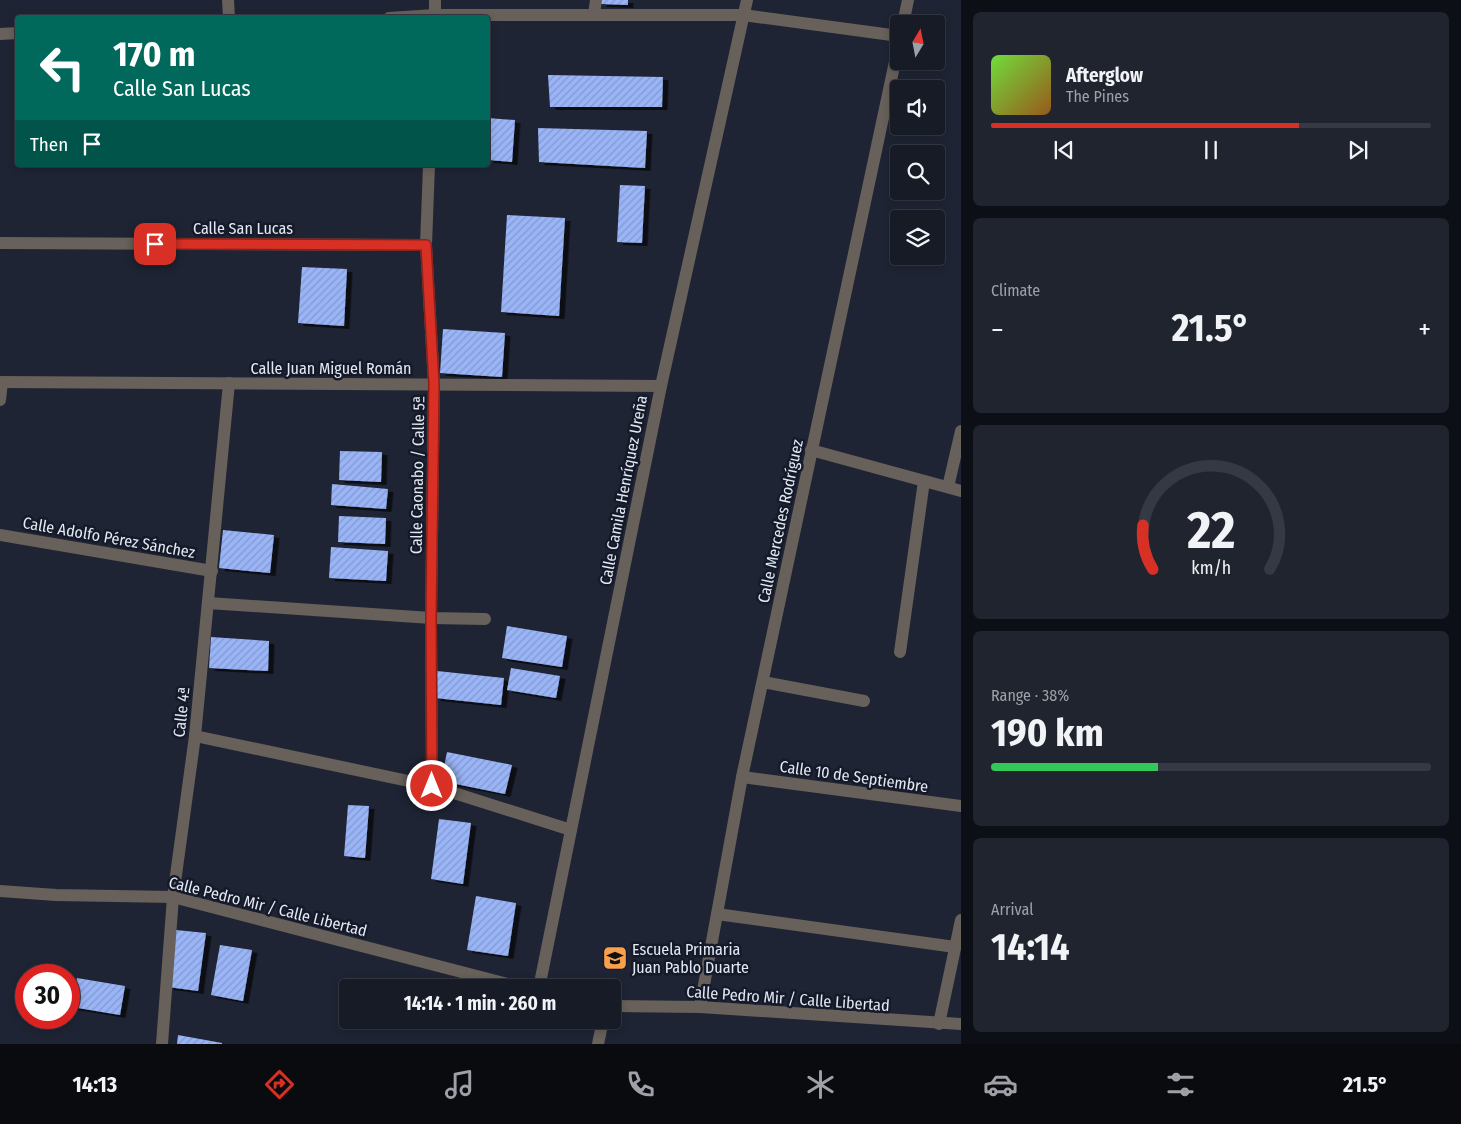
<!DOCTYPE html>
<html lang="en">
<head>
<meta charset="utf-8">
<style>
	body { margin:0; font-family:"Fira Sans Condensed",sans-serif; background:#1f242e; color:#f1f3f6; height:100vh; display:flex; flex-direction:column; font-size:19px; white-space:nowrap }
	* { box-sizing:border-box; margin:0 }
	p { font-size:16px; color:#9ea1a7 }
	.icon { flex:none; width:28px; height:28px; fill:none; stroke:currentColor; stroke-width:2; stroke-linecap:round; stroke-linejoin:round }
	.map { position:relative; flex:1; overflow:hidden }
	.panel { display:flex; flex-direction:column; gap:12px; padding:12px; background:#0c0f15; width:500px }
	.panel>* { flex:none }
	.guide { position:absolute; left:15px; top:15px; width:475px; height:152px; border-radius:5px; box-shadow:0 2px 8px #0003,0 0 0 1px #353943; background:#00695c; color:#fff; overflow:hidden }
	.needle { width:32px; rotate:10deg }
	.tools { position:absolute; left:890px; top:15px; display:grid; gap:10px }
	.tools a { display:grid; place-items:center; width:55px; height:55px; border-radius:5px; background:#161b26; box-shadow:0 2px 8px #0003,0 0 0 1px #353943; font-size:25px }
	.speed { position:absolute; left:15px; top:964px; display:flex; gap:10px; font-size:25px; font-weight:700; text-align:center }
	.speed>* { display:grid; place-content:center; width:65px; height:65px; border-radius:50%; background:#161b26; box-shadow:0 2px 8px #0003,0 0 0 1px #353943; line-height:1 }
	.speed .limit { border:8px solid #d22; background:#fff; color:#111 }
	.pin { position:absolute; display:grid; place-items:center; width:42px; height:42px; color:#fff; margin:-21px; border-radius:10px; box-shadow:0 2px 8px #0006 }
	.me { position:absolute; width:55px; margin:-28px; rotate:0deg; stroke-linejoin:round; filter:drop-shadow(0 0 4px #0008) }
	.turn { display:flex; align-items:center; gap:18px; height:105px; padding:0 15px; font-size:22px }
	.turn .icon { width:65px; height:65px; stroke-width:2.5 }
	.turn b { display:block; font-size:35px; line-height:42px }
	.then { display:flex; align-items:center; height:48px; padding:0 15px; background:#0003; gap:10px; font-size:19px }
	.big { font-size:38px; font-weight:700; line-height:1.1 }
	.panel .tile { flex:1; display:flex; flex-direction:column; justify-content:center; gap:8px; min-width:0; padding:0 18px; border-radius:8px; background:#1f242e }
	.panel .dial { align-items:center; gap:0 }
	.dial svg { height:130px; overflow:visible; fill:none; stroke:#353943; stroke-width:7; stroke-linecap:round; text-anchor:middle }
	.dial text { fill:#f1f3f6; stroke:none }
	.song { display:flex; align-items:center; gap:15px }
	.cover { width:60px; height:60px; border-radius:8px; background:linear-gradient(135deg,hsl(100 70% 55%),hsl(30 70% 35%)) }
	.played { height:5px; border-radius:2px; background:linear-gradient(90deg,#d93025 70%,#353943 70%) }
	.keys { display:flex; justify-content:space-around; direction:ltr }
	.heat { display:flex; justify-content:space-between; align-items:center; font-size:28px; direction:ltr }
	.charge { height:8px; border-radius:4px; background:linear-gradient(90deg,#34c759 38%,#353943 0) }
	.trip { position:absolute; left:339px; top:979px; width:282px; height:50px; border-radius:5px; background:#161b26; box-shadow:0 2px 8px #0003,0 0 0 1px #353943; font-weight:700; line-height:50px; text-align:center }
	.tab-bar { display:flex; height:80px; justify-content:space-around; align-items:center; background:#090b0f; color:#9ea1a7 }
	.tab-bar .icon { width:35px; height:35px }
	.tab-bar .selected { color:#d93025 }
	.tab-bar b { font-size:22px; color:#f1f3f6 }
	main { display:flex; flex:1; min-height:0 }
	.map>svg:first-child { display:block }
</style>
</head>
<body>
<main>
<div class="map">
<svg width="961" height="1044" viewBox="0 0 961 1044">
	<defs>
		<pattern id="building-hatch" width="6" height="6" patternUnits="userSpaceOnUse" patternTransform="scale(1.25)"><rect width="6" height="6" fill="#99b4f7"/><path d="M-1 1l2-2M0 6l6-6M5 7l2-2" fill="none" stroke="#8498cc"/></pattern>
		<filter id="shadow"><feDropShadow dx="5.5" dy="3" stdDeviation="0" flood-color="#0009"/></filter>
	</defs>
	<rect width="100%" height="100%" fill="#1e2433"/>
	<g fill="url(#building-hatch)" filter="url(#shadow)">
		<path d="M601,0H628V5L601,4Z"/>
		<path d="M548,75L663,77L662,107H550Z"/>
		<path d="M488,118L515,120L512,162L488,160Z"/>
		<path d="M538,128L647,131L645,168L539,162Z"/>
		<path d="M620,185L645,186L642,243L617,242Z"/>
		<path d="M507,215L565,218L559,316L501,312Z"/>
		<path d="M302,267L347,269L344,326L298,323Z"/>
		<path d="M443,329L505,333L502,377L440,373Z"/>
		<path d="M340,451L382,452L381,482L339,480Z"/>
		<path d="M332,484L388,489L386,509L331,505Z"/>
		<path d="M339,516L386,518L385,544L338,542Z"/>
		<path d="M223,530L274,535L270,573L219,568Z"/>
		<path d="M331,547L388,551L386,581L329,578Z"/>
		<path d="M507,626L567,636L562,667L502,658Z"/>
		<path d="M211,637L269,641L268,671L209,668Z"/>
		<path d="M511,668L560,676L556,698L507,690Z"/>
		<path d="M437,671L504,678L501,705L435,698Z"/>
		<path d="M447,752L512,765L505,794L441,781Z"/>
		<path d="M348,805L369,806L365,858L344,856Z"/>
		<path d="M439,819L471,823L463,884L431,879Z"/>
		<path d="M476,896L516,903L508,956L467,950Z"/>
		<path d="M176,930L206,933L198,991L168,987Z"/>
		<path d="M220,945L252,950L243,1001L211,995Z"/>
		<path d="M77,978L125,986L120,1015L72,1007Z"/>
		<path d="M178,1035L222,1043V1044H177Z"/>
	</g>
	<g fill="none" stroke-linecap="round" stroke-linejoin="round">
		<g stroke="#68605a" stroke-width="12">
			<path d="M228,0L229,18"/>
			<path d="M594,14L596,0"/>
			<path d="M389,18L435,15H743L899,36"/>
			<path d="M435,18V0"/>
			<path d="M903,24L908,0"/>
			<path d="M0,34L18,33"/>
			<path d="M429,165L426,245L434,384L431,618L432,786"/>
			<path d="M0,243L426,245"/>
			<path d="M0,382L661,386"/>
			<path d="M0,400L2,382"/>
			<path d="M811,450L961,491"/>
			<path d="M948,487L961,431"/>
			<path d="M0,535L212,571"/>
			<path d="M208,603L431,618L485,619"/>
			<path d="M900,652L924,481"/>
			<path d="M763,682L864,701"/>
			<path d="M195,736L432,786L571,830"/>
			<path d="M742,777L961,806"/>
			<path d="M0,891L56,895L173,897L523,988"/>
			<path d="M717,914L955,947"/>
			<path d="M539,988L661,386L747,0"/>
			<path d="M612,1006L700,1007L961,1024"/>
			<path d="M700,1007L742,777L899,43"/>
			<path d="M939,1024L961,920"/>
			<path d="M162,1044L173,897L195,736L229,383"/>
			<path d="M598,1044L603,1020"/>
		</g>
	</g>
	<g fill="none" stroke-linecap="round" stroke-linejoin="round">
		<defs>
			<path id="route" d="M155,244L426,245L434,384L431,618L432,786"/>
		</defs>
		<use href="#route" stroke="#8d1f18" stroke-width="12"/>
		<use href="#route" stroke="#d93025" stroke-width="9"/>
	</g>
	<defs>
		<symbol id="school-square" viewBox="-11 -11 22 22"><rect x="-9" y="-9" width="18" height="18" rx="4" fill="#f8a14a" stroke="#141a29"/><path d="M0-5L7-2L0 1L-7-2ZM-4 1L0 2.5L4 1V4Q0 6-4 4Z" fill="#111"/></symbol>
	</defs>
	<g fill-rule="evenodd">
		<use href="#school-square" x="601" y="944" width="28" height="28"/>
	</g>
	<g text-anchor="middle" stroke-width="5" stroke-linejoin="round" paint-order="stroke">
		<g font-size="16" fill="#e3e8f2" stroke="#141a29">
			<text x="243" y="234">Calle San Lucas</text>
			<text x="331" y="374">Calle Juan Miguel Román</text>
			<text transform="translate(417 475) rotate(-89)" y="6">Calle Caonabo / Calle 5ª</text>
			<text transform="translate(623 490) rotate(-79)" y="6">Calle Camila Henríquez Ureña</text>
			<text transform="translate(780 521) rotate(-78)" y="6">Calle Mercedes Rodríguez</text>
			<text transform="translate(109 537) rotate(10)" y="6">Calle Adolfo Pérez Sánchez</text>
			<text transform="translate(181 712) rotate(-84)" y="6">Calle 4ª</text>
			<text transform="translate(854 776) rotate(8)" y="6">Calle 10 de Septiembre</text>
			<text transform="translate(268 906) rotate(14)" y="6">Calle Pedro Mir / Calle Libertad</text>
			<text transform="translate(788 998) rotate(4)" y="6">Calle Pedro Mir / Calle Libertad</text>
		</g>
		<g font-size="16" fill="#e3e8f2" stroke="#141a29" text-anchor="start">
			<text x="632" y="955">Escuela Primaria<tspan x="632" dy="18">Juan Pablo Duarte</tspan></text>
		</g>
	</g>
</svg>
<div class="tools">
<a><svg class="needle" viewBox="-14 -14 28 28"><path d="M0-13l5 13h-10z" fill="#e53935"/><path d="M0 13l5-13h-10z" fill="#9ea1a7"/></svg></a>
<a><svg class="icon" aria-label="sound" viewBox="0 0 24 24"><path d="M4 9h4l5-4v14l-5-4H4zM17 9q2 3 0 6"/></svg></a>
<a><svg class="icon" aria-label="search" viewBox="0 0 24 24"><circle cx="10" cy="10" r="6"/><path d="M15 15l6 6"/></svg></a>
<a><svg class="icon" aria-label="layers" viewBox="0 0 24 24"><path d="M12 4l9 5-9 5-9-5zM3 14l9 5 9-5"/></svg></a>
</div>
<div class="speed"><div class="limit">30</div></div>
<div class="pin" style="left:155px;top:244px;background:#d93025"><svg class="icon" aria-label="arrive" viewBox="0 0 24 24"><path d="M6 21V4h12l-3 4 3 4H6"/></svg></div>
<svg class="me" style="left:432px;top:786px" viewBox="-20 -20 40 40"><circle r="17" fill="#d93025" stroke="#fff" stroke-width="3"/><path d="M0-11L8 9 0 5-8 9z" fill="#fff"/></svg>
<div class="trip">14:14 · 1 min · 260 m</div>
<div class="guide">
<div class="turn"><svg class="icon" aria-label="left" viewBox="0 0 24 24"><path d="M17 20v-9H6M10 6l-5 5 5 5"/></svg><div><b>170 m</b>Calle San Lucas</div></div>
<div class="then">Then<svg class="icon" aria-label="arrive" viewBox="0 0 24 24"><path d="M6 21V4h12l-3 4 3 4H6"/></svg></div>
</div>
</div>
<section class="panel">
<div class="tile">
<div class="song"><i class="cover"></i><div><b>Afterglow</b><p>The Pines</p></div></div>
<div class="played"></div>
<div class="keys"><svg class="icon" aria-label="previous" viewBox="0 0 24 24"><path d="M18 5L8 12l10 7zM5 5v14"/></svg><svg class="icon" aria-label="pause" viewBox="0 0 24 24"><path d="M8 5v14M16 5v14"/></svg><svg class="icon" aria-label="next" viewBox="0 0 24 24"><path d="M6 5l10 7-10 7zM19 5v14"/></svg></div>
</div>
<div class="tile"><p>Climate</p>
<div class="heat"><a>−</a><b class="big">21.5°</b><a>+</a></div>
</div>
<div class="tile dial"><svg viewBox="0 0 100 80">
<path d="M14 69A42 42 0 1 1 86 69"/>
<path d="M14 69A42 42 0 0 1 8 42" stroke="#d93025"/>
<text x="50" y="56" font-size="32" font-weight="700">22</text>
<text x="50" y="72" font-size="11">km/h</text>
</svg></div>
<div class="tile"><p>Range · 38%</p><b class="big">190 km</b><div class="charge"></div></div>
<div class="tile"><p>Arrival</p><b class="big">14:14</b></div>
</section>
</main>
<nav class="tab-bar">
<b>14:13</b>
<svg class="icon selected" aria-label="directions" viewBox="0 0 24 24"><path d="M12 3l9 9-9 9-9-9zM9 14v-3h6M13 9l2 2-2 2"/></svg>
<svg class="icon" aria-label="music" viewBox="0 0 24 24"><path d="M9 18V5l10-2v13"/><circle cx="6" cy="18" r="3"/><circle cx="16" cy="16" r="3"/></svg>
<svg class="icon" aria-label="phone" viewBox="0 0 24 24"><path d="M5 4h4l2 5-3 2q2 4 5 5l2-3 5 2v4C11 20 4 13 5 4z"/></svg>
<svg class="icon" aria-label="climate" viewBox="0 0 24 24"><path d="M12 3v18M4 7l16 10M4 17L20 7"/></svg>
<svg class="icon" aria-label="car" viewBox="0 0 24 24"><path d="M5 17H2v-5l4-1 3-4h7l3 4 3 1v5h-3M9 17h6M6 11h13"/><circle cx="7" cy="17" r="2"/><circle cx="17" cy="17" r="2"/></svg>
<svg class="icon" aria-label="filters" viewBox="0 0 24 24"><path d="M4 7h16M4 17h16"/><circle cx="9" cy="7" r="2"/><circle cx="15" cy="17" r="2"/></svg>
<b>21.5°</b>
</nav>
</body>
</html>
